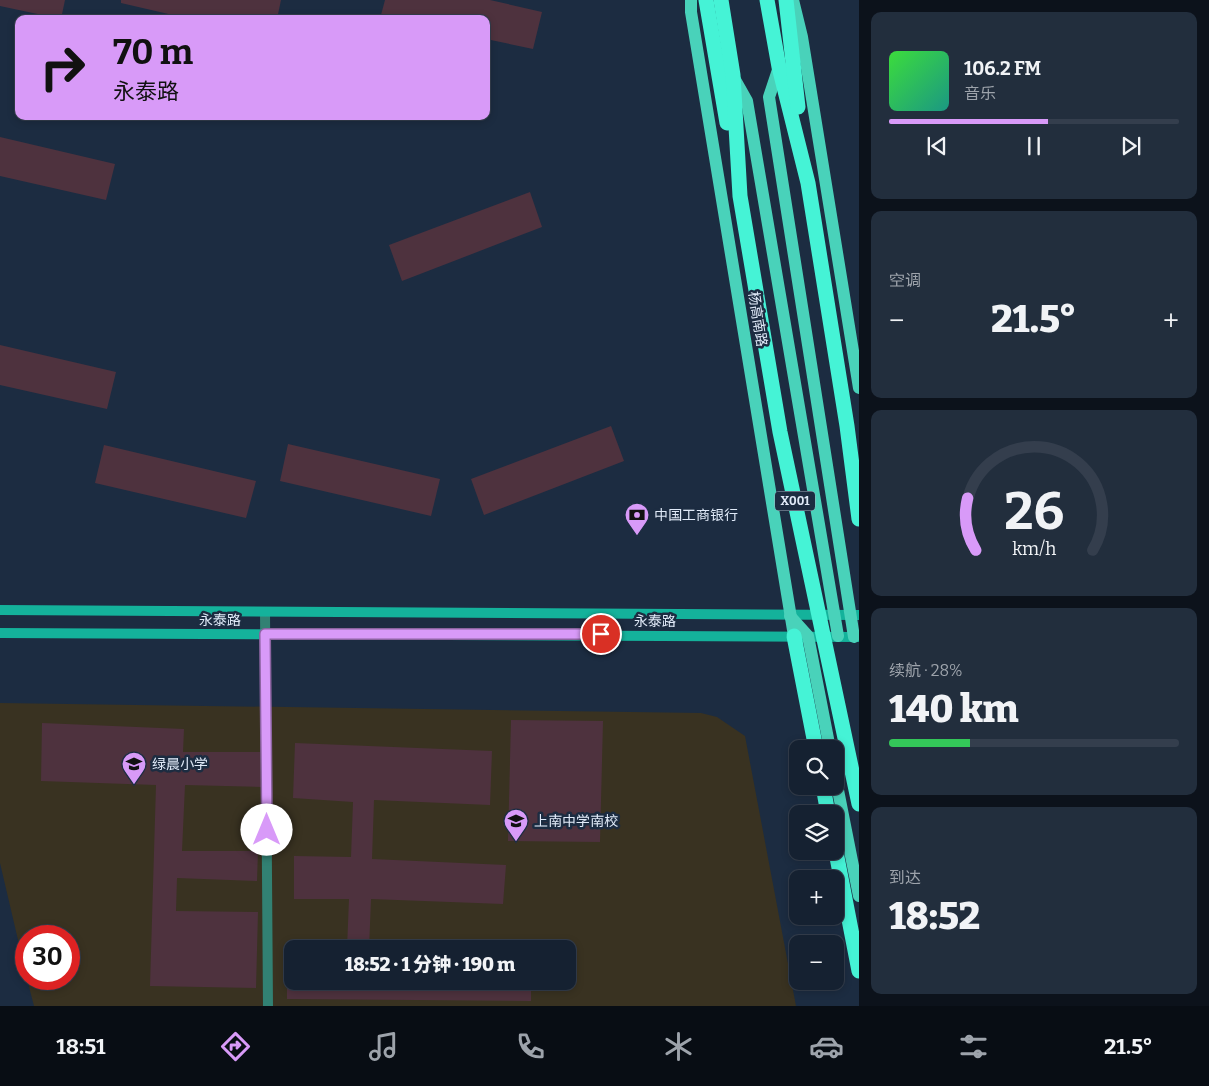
<!DOCTYPE html>
<html lang="zh">
<head>
<meta charset="utf-8">
<style>
	body { margin:0; font-family:Bitter,"Noto Sans SC",serif; background:#222e3d; color:#f1f3f6; height:100vh; display:flex; flex-direction:column; font-size:19px; white-space:nowrap }
	* { box-sizing:border-box; margin:0 }
	p { font-size:16px; color:#9da3ab }
	.icon { flex:none; width:28px; height:28px; fill:none; stroke:currentColor; stroke-width:2; stroke-linecap:round; stroke-linejoin:round }
	.map { position:relative; flex:1; overflow:hidden }
	.panel { display:flex; flex-direction:column; gap:12px; padding:12px; background:#0c121b; width:350px }
	.panel>* { flex:none }
	.hud { position:absolute; left:15px; top:15px; width:475px; height:105px; border-radius:10px; box-shadow:0 2px 8px #0003,0 0 0 1px #343e4d; background:#d89af8; color:#111; overflow:hidden }
	.fabs { position:absolute; left:789px; top:740px; display:grid; gap:10px }
	.fabs a { display:grid; place-items:center; width:55px; height:55px; border-radius:10px; background:#152131; box-shadow:0 2px 8px #0003,0 0 0 1px #343e4d; font-size:25px }
	.speed { position:absolute; left:15px; top:925px; display:flex; gap:10px; font-size:25px; font-weight:700; text-align:center }
	.speed>* { display:grid; place-content:center; width:65px; height:65px; border-radius:50%; background:#152131; box-shadow:0 2px 8px #0003,0 0 0 1px #343e4d; line-height:1 }
	.speed .limit { border:8px solid #d22; background:#fff; color:#111 }
	.pin { position:absolute; display:grid; place-items:center; width:42px; height:42px; color:#fff; margin:-21px; border:2px solid #fff; border-radius:50%; box-shadow:0 1px 5px #0007 }
	.me { position:absolute; width:55px; margin:-28px; rotate:0deg; stroke-linejoin:round; filter:drop-shadow(0 0 4px #0008) }
	.turn { display:flex; align-items:center; gap:18px; height:105px; padding:0 15px; font-size:22px }
	.turn .icon { width:65px; height:65px; stroke-width:2.5 }
	.turn b { display:block; font-size:35px; line-height:42px }
	.big { font-size:38px; font-weight:800; line-height:1.1 }
	.panel .card { flex:1; display:flex; flex-direction:column; justify-content:center; gap:8px; min-width:0; padding:0 18px; border-radius:10px; background:#222e3d }
	.panel .dial { align-items:center; gap:0 }
	.dial svg { height:130px; overflow:visible; fill:none; stroke:#343e4d; stroke-width:7; stroke-linecap:round; text-anchor:middle }
	.dial text { fill:#f1f3f6; stroke:none }
	.song { display:flex; align-items:center; gap:15px }
	.cover { width:60px; height:60px; border-radius:8px; background:linear-gradient(135deg,hsl(120 70% 55%),hsl(170 70% 35%)) }
	.played { height:5px; border-radius:2px; background:linear-gradient(90deg,#d89af8 55%,#343e4d 55%) }
	.keys { display:flex; justify-content:space-around; direction:ltr }
	.heat { display:flex; justify-content:space-between; align-items:center; font-size:28px; direction:ltr }
	.charge { height:8px; border-radius:4px; background:linear-gradient(90deg,#34c759 28%,#343e4d 0) }
	.trip { position:absolute; left:284px; top:940px; width:292px; height:50px; border-radius:10px; background:#152131; box-shadow:0 2px 8px #0003,0 0 0 1px #343e4d; font-weight:800; line-height:50px; text-align:center }
	.tab-bar { display:flex; height:80px; justify-content:space-around; align-items:center; background:#080d14; color:#9da3ab }
	.tab-bar .icon { width:35px; height:35px }
	.tab-bar .selected { color:#d89af8 }
	.tab-bar b { font-size:22px; color:#f1f3f6 }
	main { display:flex; flex:1; min-height:0 }
	.map>svg:first-child { display:block }
</style>
</head>
<body>
<main>
<div class="map">
<svg width="859" height="1006" viewBox="0 0 859 1006">
	<rect width="100%" height="100%" fill="#1c2c41"/>
	<path fill="#393221" fill-rule="evenodd" d="M0,703L701,713L717,717L745,736L796,1006H34L27,979H69V936H26V974L0,863ZM292,949H568V981H292Z"/>
	<g fill="#4e323e">
		<path d="M0,0H65L61,19L0,6Z"/>
		<path d="M121,0H281L277,19H190L121,3Z"/>
		<path d="M385,0H490L542,12L533,49L486,39V19H399L381,15Z"/>
		<path d="M0,137L115,164L106,200L0,176Z"/>
		<path d="M530,192L542,227L402,281L389,245Z"/>
		<path d="M0,345L116,372L107,409L0,385Z"/>
		<path d="M611,426L624,461L484,515L471,479Z"/>
		<path d="M288,444L440,479L431,516L280,481Z"/>
		<path d="M104,445L256,481L246,518L95,483Z"/>
		<path d="M511,720L603,721L600,842L508,841Z"/>
		<path d="M42,723L184,729L183,752H260L261,787L185,785L182,851H258L257,881L177,878L176,911L258,912L256,988L150,986L156,785L41,781Z"/>
		<path d="M295,743L492,751L490,805L374,800L372,859L506,865L503,904L371,899L369,949H347L349,899H294V856L351,857L353,802L293,798Z"/>
		<path d="M287,963H292V981H531V1001L287,999Z"/>
	</g>
	<g fill="none" stroke-linecap="round" stroke-linejoin="round">
		<path stroke="#328173" stroke-width="10" d="M265,612L268,1006"/>
		<g stroke="#14b29b" stroke-width="10">
			<path d="M0,610L859,615"/>
			<path d="M0,633L859,637"/>
		</g>
		<g stroke="#49d2ba" stroke-width="12">
			<path d="M691,0V12L794,636"/>
			<path d="M793,0L802,37L859,388"/>
			<path d="M779,67L769,97L854,637"/>
			<path d="M734,78L747,101L838,636"/>
			<path d="M790,616L808,636L830,749"/>
			<path d="M835,775L859,896"/>
		</g>
		<g stroke="#45f3d6" stroke-width="15">
			<path d="M706,0L727,123"/>
			<path d="M721,0L733,75L740,196L780,432L859,804"/>
			<path d="M767,0L779,67L808,183L847,426L859,519"/>
			<path d="M786,0L798,107"/>
			<path d="M794,636L816,749"/>
			<path d="M823,786L828,814"/>
			<path d="M835,847L859,971"/>
		</g>
	</g>
	<g fill="none" stroke-linecap="round" stroke-linejoin="round">
		<defs>
			<path id="route" d="M267,830L265,634H601"/>
		</defs>
		<use href="#route" stroke="#8c64a1" stroke-width="12"/>
		<use href="#route" stroke="#d89af8" stroke-width="9"/>
	</g>
	<defs>
		<symbol id="bank-pin" viewBox="-11 -11 22 30"><path d="M0 17L-7.5 6A9.5 9.5 0 1 1 7.5 6Z" fill="#d89af8" stroke="#1c2c41"/><path d="M-6-4H6V4H-6ZM0-2.3a2.3 2.3 0 1 0 0 4.6a2.3 2.3 0 1 0 0-4.6Z" fill="#111"/></symbol>
		<symbol id="school-pin" viewBox="-11 -11 22 30"><path d="M0 17L-7.5 6A9.5 9.5 0 1 1 7.5 6Z" fill="#d89af8" stroke="#1c2c41"/><path d="M0-5L7-2L0 1L-7-2ZM-4 1L0 2.5L4 1V4Q0 6-4 4Z" fill="#111"/></symbol>
	</defs>
	<g fill-rule="evenodd">
		<use href="#bank-pin" x="623" y="501" width="28" height="38"/>
		<use href="#school-pin" x="120" y="750" width="28" height="38"/>
		<use href="#school-pin" x="502" y="807" width="28" height="38"/>
	</g>
	<g text-anchor="middle" stroke-width="5" stroke-linejoin="round" paint-order="stroke">
		<rect fill="#1c2c41" stroke="#a5b1c1" stroke-width="1" x="775" y="491.5" width="40" height="19" rx="4"/>
		<g font-size="12" font-weight="bold" fill="#e0eaf8">
			<text x="795" y="505">X001</text>
		</g>
		<g font-size="14" fill="#e0eaf8" stroke="#1c2c41">
			<text transform="translate(758 319) rotate(81)" y="5">杨高南路</text>
			<text x="220" y="625">永泰路</text>
			<text x="655" y="626">永泰路</text>
		</g>
		<g font-size="14" fill="#e0eaf8" stroke="#1c2c41" text-anchor="start">
			<text x="654" y="520">中国工商银行</text>
			<text x="152" y="769">绿晨小学</text>
			<text x="534" y="826">上南中学南校</text>
		</g>
	</g>
</svg>
<div class="fabs">
<a><svg class="icon" aria-label="search" viewBox="0 0 24 24"><circle cx="10" cy="10" r="6"/><path d="M15 15l6 6"/></svg></a>
<a><svg class="icon" aria-label="layers" viewBox="0 0 24 24"><path d="M12 4l9 5-9 5-9-5zM3 14l9 5 9-5"/></svg></a>
<a>+</a>
<a>−</a>
</div>
<div class="speed"><div class="limit">30</div></div>
<div class="pin" style="left:601px;top:634px;background:#d93025"><svg class="icon" aria-label="arrive" viewBox="0 0 24 24"><path d="M6 21V4h12l-3 4 3 4H6"/></svg></div>
<svg class="me" style="left:267px;top:830px" viewBox="-20 -20 40 40"><circle r="19" fill="#fff"/><path d="M0-13L10 11 0 6-10 11z" fill="#d89af8"/></svg>
<div class="trip">18:52 · 1 分钟 · 190 m</div>
<div class="hud">
<div class="turn"><svg class="icon" aria-label="right" viewBox="0 0 24 24"><path d="M7 20v-9h11M14 6l5 5-5 5"/></svg><div><b>70 m</b>永泰路</div></div>
</div>
</div>
<section class="panel">
<div class="card">
<div class="song"><i class="cover"></i><div><b>106.2 FM</b><p>音乐</p></div></div>
<div class="played"></div>
<div class="keys"><svg class="icon" aria-label="previous" viewBox="0 0 24 24"><path d="M18 5L8 12l10 7zM5 5v14"/></svg><svg class="icon" aria-label="pause" viewBox="0 0 24 24"><path d="M8 5v14M16 5v14"/></svg><svg class="icon" aria-label="next" viewBox="0 0 24 24"><path d="M6 5l10 7-10 7zM19 5v14"/></svg></div>
</div>
<div class="card"><p>空调</p>
<div class="heat"><a>−</a><b class="big">21.5°</b><a>+</a></div>
</div>
<div class="card dial"><svg viewBox="0 0 100 80">
<path d="M14 69A42 42 0 1 1 86 69"/>
<path d="M14 69A42 42 0 0 1 9 37" stroke="#d89af8"/>
<text x="50" y="56" font-size="32" font-weight="700">26</text>
<text x="50" y="72" font-size="11">km/h</text>
</svg></div>
<div class="card"><p>续航 · 28%</p><b class="big">140 km</b><div class="charge"></div></div>
<div class="card"><p>到达</p><b class="big">18:52</b></div>
</section>
</main>
<nav class="tab-bar">
<b>18:51</b>
<svg class="icon selected" aria-label="directions" viewBox="0 0 24 24"><path d="M12 3l9 9-9 9-9-9zM9 14v-3h6M13 9l2 2-2 2"/></svg>
<svg class="icon" aria-label="music" viewBox="0 0 24 24"><path d="M9 18V5l10-2v13"/><circle cx="6" cy="18" r="3"/><circle cx="16" cy="16" r="3"/></svg>
<svg class="icon" aria-label="phone" viewBox="0 0 24 24"><path d="M5 4h4l2 5-3 2q2 4 5 5l2-3 5 2v4C11 20 4 13 5 4z"/></svg>
<svg class="icon" aria-label="climate" viewBox="0 0 24 24"><path d="M12 3v18M4 7l16 10M4 17L20 7"/></svg>
<svg class="icon" aria-label="car" viewBox="0 0 24 24"><path d="M5 17H2v-5l4-1 3-4h7l3 4 3 1v5h-3M9 17h6M6 11h13"/><circle cx="7" cy="17" r="2"/><circle cx="17" cy="17" r="2"/></svg>
<svg class="icon" aria-label="filters" viewBox="0 0 24 24"><path d="M4 7h16M4 17h16"/><circle cx="9" cy="7" r="2"/><circle cx="15" cy="17" r="2"/></svg>
<b>21.5°</b>
</nav>
</body>
</html>
